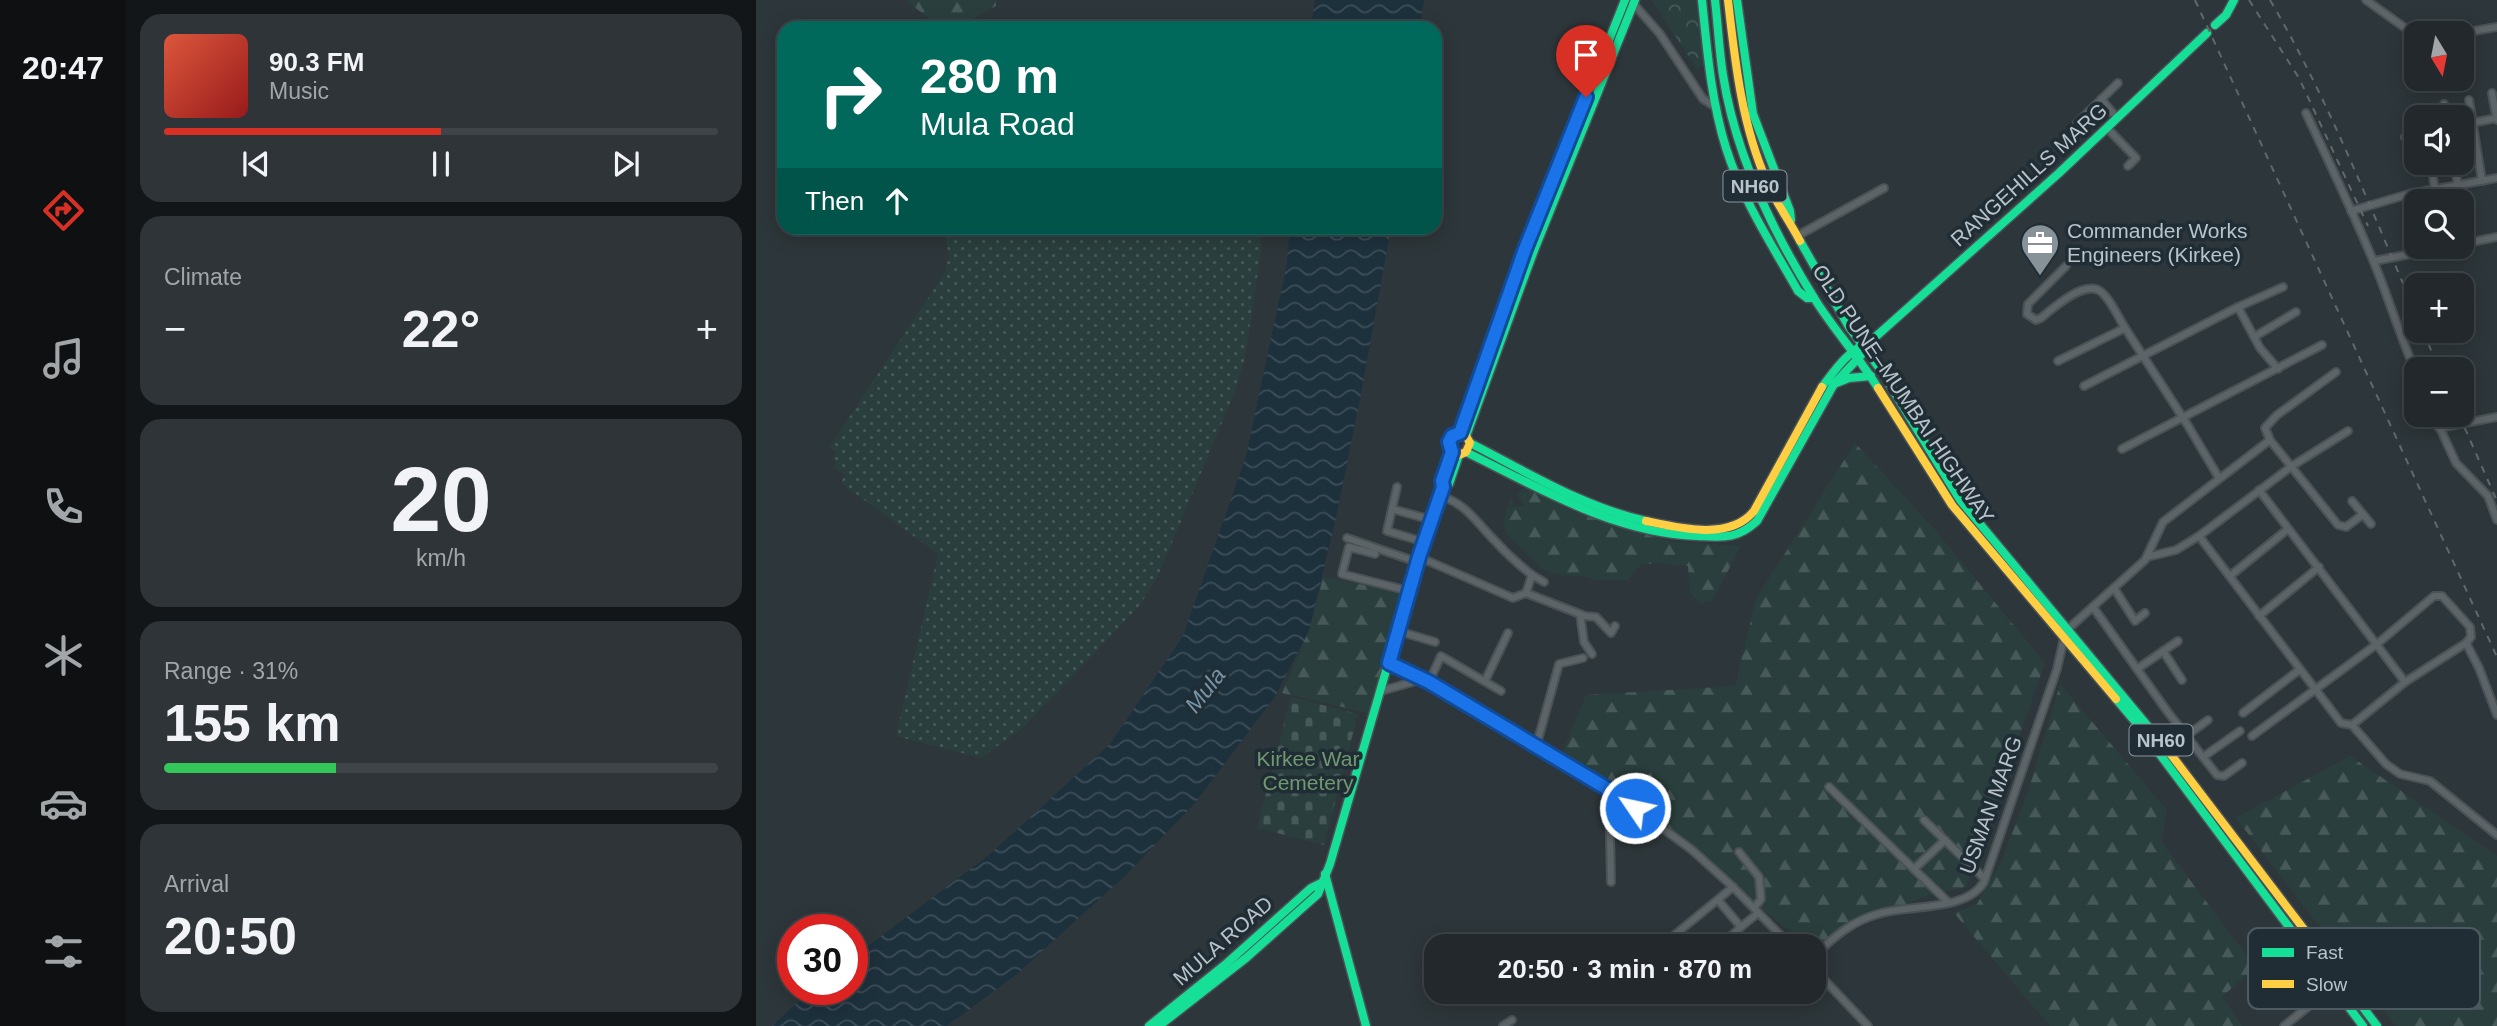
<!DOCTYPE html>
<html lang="en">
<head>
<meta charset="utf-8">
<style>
	body { margin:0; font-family:Helvetica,sans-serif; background:#2e3438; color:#f1f3f6; height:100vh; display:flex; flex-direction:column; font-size:26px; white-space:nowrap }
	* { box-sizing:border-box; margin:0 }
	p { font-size:23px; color:#a2a6a9 }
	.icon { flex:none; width:38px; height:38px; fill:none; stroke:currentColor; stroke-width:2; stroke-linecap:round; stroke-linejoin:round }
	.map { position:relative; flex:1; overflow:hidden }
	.drawer { display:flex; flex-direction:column; gap:14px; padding:14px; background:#131618; width:630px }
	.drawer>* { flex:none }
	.hud { position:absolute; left:21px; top:21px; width:665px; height:214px; border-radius:21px; box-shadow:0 4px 18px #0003,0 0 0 2px #3f4448; background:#00695c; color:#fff; overflow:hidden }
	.needle { width:46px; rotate:170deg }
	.fabs { position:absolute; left:1648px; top:21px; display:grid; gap:14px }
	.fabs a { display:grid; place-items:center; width:70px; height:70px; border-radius:14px; background:#22282c; box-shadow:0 4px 18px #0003,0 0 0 2px #3f4448; font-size:35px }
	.speed { position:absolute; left:21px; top:914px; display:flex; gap:14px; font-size:35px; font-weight:700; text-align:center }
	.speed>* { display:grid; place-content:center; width:91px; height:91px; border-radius:50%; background:#22282c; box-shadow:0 4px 18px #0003,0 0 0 2px #3f4448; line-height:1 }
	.speed .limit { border:10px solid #d22; background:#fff; color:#111 }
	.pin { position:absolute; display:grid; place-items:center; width:60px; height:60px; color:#fff; margin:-72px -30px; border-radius:50% 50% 50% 0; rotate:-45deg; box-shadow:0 0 7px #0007 }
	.pin .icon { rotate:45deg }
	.me { position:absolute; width:77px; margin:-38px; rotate:304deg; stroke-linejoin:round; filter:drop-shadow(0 0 5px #0008) }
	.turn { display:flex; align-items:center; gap:24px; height:147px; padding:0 28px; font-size:32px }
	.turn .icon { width:91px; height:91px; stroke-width:2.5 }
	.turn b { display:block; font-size:49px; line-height:60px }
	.then { display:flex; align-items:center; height:66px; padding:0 28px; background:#0003; gap:14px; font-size:26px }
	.big { font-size:52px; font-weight:700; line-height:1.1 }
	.drawer .tile { flex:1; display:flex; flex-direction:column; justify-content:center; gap:10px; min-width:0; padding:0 24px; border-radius:21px; background:#2e3438 }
	.drawer .dial { align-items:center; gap:0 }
	.dial b { font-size:91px; line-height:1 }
	.song { display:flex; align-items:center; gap:21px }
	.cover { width:84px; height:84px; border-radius:10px; background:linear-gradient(135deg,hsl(10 70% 55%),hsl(0 70% 35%)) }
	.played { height:7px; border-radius:4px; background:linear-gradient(90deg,#d93025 50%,#3f4448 50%) }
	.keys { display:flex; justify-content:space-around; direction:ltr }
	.heat { display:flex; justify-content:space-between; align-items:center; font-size:38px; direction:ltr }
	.charge { height:10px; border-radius:5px; background:linear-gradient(90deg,#34c759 31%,#3f4448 0) }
	.trip { position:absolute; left:668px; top:934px; width:402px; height:70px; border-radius:21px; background:#22282c; box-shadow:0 4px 18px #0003,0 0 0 2px #3f4448; font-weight:700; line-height:70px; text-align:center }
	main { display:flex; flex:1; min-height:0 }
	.tab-bar { display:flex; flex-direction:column; width:126px; justify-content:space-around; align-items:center; background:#0e1012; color:#a2a6a9 }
	.tab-bar .icon { width:49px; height:49px }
	.tab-bar .selected { color:#d93025 }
	.tab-bar b { font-size:32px; color:#f1f3f6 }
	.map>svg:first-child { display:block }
</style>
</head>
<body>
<main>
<nav class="tab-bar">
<b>20:47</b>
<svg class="icon selected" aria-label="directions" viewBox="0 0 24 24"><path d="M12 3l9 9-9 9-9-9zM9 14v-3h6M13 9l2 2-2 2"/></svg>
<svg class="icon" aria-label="music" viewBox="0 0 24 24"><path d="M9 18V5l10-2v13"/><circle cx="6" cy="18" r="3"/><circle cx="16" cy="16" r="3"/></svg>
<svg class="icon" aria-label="phone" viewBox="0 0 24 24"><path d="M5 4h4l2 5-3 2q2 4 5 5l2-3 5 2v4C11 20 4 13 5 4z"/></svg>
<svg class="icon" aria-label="climate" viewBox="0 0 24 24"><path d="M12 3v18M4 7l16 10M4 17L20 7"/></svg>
<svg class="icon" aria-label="car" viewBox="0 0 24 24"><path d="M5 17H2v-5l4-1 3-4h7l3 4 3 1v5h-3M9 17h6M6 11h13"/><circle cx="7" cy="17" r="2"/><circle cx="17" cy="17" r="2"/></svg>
<svg class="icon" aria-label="filters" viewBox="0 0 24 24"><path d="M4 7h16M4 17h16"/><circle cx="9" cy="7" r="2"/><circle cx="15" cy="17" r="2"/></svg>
</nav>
<section class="drawer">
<div class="tile">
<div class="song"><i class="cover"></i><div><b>90.3 FM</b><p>Music</p></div></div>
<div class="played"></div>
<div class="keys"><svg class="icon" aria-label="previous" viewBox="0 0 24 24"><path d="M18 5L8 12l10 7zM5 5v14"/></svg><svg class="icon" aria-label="pause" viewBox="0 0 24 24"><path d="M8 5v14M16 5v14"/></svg><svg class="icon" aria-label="next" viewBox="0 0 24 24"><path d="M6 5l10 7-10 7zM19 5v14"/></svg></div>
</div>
<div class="tile"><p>Climate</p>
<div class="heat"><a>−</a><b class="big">22°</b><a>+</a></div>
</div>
<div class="tile dial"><b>20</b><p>km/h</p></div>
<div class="tile"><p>Range · 31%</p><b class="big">155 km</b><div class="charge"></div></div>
<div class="tile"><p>Arrival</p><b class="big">20:50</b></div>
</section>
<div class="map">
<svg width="1741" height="1026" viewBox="0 0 1741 1026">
	<defs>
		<pattern id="grass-dots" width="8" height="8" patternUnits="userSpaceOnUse" patternTransform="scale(1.75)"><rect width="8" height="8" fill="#2a3f3d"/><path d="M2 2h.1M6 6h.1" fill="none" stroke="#475958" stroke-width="1.8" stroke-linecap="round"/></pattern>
		<pattern id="forest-firs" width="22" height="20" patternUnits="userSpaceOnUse" patternTransform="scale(1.75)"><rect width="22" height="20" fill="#2a3f3d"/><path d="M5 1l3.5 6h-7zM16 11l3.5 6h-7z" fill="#475958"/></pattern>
		<pattern id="cemetery-stones" width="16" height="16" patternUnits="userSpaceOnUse" patternTransform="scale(1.75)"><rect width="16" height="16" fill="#2a3f3d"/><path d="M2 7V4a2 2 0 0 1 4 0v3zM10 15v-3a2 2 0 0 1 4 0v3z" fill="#475958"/></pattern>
		<pattern id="park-crowns" width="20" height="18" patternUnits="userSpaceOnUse" patternTransform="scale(1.75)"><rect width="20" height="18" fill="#2a3f3d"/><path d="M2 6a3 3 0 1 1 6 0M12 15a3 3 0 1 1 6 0" fill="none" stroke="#475958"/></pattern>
		<pattern id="water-waves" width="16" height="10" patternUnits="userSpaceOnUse" patternTransform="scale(1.75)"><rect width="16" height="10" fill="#1d313d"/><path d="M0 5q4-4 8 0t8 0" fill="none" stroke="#3c4d58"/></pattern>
	</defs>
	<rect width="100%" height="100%" fill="#2d363a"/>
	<path fill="url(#grass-dots)" d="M188,228H504L505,253L488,362L477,396L402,576L384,605L268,727L225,758L140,736L182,554L85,483L89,475L78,467L80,462L76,459L80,452L73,448L188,274L193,257Z"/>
	<g fill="url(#forest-firs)">
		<path d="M149,0H240V6C188,34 197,36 149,0Z"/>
		<path d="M1099,443L1180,531L1289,663L1210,887L1169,896L1053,946L807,751L830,695L979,686L1000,599Z"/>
		<path d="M769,486L811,509L852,524L912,541L985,546L956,601L944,603L934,593L932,566L901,563L884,565L872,580H842L826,576L803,575L788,570L750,534L748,524L750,510L755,498L758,507L769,506L761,495Z"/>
		<path d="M567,577L649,593L612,713L526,693C544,655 558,618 567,577Z"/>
		<path d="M1304,684L1411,810L1405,841L1499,967L1466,997L1486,1026H1294L1198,913L1221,904L1246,860L1273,789Z"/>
		<path d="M1594,756L1741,856V1026H1640L1480,818Z"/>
	</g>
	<path fill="url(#cemetery-stones)" d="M535,697L602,714L568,845L501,828Z"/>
	<path fill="url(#park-crowns)" d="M895,0H942L951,63L941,69Z"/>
	<g fill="url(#water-waves)">
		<path d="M559,0H668L664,28H555Z"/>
		<path d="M534,228H635L604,399L580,517L553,631L518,698L439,803L370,875L261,974L191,1026H16L56,989H96V958L233,855L354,744L427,636L490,456L530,268Z"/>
	</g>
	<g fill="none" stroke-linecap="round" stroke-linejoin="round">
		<defs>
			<g id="street">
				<path d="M1610,0L1652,30L1667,33"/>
				<path d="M876,2L904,34L947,99L961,108"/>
				<path d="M1706,33L1741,27"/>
				<path d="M1736,93L1741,120"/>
				<path d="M1345,99L1361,118"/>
				<path d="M1713,100L1726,181"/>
				<path d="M1688,104L1690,117"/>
				<path d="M1665,108L1667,117"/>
				<path d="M1550,113C1574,164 1598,214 1619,265C1634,302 1645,339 1661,375"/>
				<path d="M1321,123L1362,83"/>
				<path d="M1706,125L1741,118"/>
				<path d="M1351,128L1380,158L1372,166"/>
				<path d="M1649,137L1661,134"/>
				<path d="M1675,163L1679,190"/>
				<path d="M1698,163L1702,185"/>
				<path d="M1595,211L1653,194L1741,178"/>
				<path d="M1041,236L1128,188"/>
				<path d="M1706,244L1741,237"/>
				<path d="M1618,261L1691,247"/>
				<path d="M1310,266L1272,304L1271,314L1280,320L1285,318C1297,308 1328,280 1344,291C1354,298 1362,317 1369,328"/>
				<path d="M1482,307L1504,348L1522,369"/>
				<path d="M1498,337L1540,312"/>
				<path d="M1302,361L1369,328L1431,424L1463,478"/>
				<path d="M1580,372L1521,415L1509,428L1514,440L1582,525L1590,527L1606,515"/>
				<path d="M1328,386L1482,307L1527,287"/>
				<path d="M1678,415L1700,463L1732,496L1741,520"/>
				<path d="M1683,428L1741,417"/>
				<path d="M1366,449L1566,345"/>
				<path d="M641,487L631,531L668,542"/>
				<path d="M1503,490L1649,682"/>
				<path d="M684,496C710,503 721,523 739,541C750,553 763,565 776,575L770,593"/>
				<path d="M1596,501L1615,524"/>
				<path d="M636,509L676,520"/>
				<path d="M1443,536L1585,723L1596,725L1630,764L1644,774L1674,781L1741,835"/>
				<path d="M591,538L661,562"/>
				<path d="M619,554L593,547L586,574L653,591"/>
				<path d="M663,557L757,598L770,593L829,616L840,617L855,633L859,626"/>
				<path d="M1391,557L1420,550L1443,536L1536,466L1592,431"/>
				<path d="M776,575L788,582"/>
				<path d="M1474,576L1532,529"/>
				<path d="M1358,588L1379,621L1389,613"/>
				<path d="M1337,607L1411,711L1461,775L1468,776L1486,763"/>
				<path d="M824,614L828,642L836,654"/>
				<path d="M1503,616L1563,567"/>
				<path d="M1312,629L1389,560L1407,522L1514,440"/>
				<path d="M642,631L679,642"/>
				<path d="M1407,651L1426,680"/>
				<path d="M633,663L673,682L860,794L936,850L977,887L1036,947"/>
				<path d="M1381,669L1422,641"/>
				<path d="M729,681L752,633"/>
				<path d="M673,682L685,656L745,691"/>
				<path d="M625,691L667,679"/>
				<path d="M1487,713L1543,670"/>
				<path d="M1596,725L1649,682L1710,643"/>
				<path d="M1430,736L1452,720"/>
				<path d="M1496,736L1621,644L1678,596H1686L1714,627L1715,637L1710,643L1723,668L1741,715"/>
				<path d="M780,747L803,664L827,658"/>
				<path d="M1447,757L1484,731"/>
				<path d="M1073,787L1193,903"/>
				<path d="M853,790L855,882"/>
				<path d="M1168,820L1229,879"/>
				<path d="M983,852L1003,877L1005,899L998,908"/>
				<path d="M1158,869L1189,840"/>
				<path d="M962,900L985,927L973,938"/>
				<path d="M985,927L1002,913"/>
				<path d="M904,947L977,887"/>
				<path d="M1059,955C1078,937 1096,921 1122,914C1153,904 1210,912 1228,882L1301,669L1308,638"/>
				<path d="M1059,970L1112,1026"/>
				<path d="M909,992L913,999"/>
				<path d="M747,1026L756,1020"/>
				<path d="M1528,1026L1578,986"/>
			</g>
			<g id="fast">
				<path d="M946,0C951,49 955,100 970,148C986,199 1016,245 1042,291L1051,298H1058"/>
				<path d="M959,0C962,25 963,50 967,75C979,153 1018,234 1060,301C1079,331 1103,357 1122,388"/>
				<path d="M981,0L997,114L1034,211L1035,220"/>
				<path d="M1459,25L1470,15L1478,0"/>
				<path d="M802,168L869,0"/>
				<path d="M1044,241L1093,327L1124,369L1204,500L1410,748"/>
				<path d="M1116,340L1303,173L1451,33"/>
				<path d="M1078,384L1093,378L1115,376"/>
				<path d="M710,436L777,253L879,0"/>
				<path d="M714,443C771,472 827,507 890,521"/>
				<path d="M710,452C784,488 857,533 941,536C967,537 980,540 1001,521L1078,384L1108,352L1116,340C1092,351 1082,366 1066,387"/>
				<path d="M687,487L693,484L703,455"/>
				<path d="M1360,699L1382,725L1607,1026"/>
				<path d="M569,874L610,1026"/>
				<path d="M1553,936L1621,1026"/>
				<path d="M393,1026L471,963L555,888L565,883"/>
				<path d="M403,1026L490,958L562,894L574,864L636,650"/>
			</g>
			<g id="slow">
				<path d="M972,0C979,62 986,127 1012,184C1021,204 1034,222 1044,241"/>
				<path d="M1122,388L1196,505L1360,699"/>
				<path d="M703,433L769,249L802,168"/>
				<path d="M890,521C923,528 974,541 998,511L1066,387"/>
				<path d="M636,650L663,557L687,487C685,471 698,459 693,442L700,434L710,436L714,443L710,452L703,455L696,452"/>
				<path d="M1410,748L1553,936"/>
			</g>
		</defs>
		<use href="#street" stroke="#4b5256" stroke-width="10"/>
		<use href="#fast" stroke="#4b5256" stroke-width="11"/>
		<use href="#slow" stroke="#4b5256" stroke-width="11"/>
		<use href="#street" stroke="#5d6468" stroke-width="6"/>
		<use href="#fast" stroke="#16e098" stroke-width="8"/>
		<use href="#slow" stroke="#ffcf43" stroke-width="8"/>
		<g stroke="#62676c" stroke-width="2" stroke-dasharray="7 7" stroke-linecap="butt">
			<path d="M1439,0L1741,657"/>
			<path d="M1493,0L1543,78L1612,226"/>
			<path d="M1514,0C1573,100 1615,210 1661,316"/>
			<path d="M1667,331L1683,369"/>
			<path d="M1703,415L1741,501"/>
		</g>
	</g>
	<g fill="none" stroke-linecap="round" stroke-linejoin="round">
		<defs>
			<path id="route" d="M830,97L769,249L704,433L696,436L693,442L696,452L686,481L687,487L663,557L633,663L673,682L860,794L879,808"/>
		</defs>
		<use href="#route" stroke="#114b97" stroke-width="18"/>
		<use href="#route" stroke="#1a73e8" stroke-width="12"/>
	</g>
	<defs>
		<symbol id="office-pin" viewBox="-11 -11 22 30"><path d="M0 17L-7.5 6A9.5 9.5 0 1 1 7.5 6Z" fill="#879298" stroke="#202d35"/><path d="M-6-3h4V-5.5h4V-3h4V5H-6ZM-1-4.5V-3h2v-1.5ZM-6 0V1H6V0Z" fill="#fff"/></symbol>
	</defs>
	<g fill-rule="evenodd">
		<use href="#office-pin" x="1262" y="221" width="44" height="60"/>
	</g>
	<g text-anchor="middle" stroke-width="7" stroke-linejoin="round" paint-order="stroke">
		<g fill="#202d35" stroke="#8a969d" stroke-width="2">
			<rect x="967.5" y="170.5" width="63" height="31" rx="5"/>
			<rect x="1373.5" y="724.5" width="63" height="31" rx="5"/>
		</g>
		<g font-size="19" font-weight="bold" fill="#b8c3ca">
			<text x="999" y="193">NH60</text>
			<text x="1405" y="747">NH60</text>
		</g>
		<g font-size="21" fill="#b8c3ca" stroke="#202d35">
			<text transform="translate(1273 175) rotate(-42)" y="7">RANGEHILLS MARG</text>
			<text transform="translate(1147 394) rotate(56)" y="7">OLD PUNE–MUMBAI HIGHWAY</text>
			<text transform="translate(1235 805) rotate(-70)" y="7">USMAN MARG</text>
			<text transform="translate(467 941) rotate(-41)" y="7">MULA ROAD</text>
		</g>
		<g font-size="21" fill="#b8c3ca" stroke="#202d35" text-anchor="start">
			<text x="1311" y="238">Commander Works<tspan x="1311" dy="24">Engineers (Kirkee)</tspan></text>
		</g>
		<g font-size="21" fill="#719971" stroke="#202d35">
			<text x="552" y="766">Kirkee War<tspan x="552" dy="24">Cemetery</tspan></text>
		</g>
		<g font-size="23" font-style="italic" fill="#7495a6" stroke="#202d35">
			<text transform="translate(449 690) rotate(-52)" y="8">Mula</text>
		</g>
	</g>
	<rect x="1492" y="928" width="232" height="81" rx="10" fill="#202d35" stroke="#4e5a62" stroke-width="2"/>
	<rect x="1506" y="948" width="32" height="9" fill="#16e098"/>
	<rect x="1506" y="980" width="32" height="8" fill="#ffcf43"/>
	<g font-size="19" fill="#b8c3ca">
		<text x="1550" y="959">Fast</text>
		<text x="1550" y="991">Slow</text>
	</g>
</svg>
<div class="fabs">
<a><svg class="needle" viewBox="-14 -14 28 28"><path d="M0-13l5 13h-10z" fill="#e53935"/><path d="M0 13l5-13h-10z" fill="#a2a6a9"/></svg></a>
<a><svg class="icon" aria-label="sound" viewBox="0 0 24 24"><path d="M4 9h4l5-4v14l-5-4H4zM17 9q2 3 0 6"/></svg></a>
<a><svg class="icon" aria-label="search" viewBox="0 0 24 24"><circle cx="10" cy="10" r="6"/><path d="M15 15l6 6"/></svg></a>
<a>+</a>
<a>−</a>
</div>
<div class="speed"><div class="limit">30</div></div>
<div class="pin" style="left:830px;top:97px;background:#d93025"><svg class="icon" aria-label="arrive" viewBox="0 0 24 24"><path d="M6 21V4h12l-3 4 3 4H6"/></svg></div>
<svg class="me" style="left:879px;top:808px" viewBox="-20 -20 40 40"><circle r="17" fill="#1a73e8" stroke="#fff" stroke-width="3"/><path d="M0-11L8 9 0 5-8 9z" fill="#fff"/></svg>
<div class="trip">20:50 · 3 min · 870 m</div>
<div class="hud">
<div class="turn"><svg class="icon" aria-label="right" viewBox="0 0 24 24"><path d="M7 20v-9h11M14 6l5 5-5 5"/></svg><div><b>280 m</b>Mula Road</div></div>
<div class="then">Then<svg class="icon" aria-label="ahead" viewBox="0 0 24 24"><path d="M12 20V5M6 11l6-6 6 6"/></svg></div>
</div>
</div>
</main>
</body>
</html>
